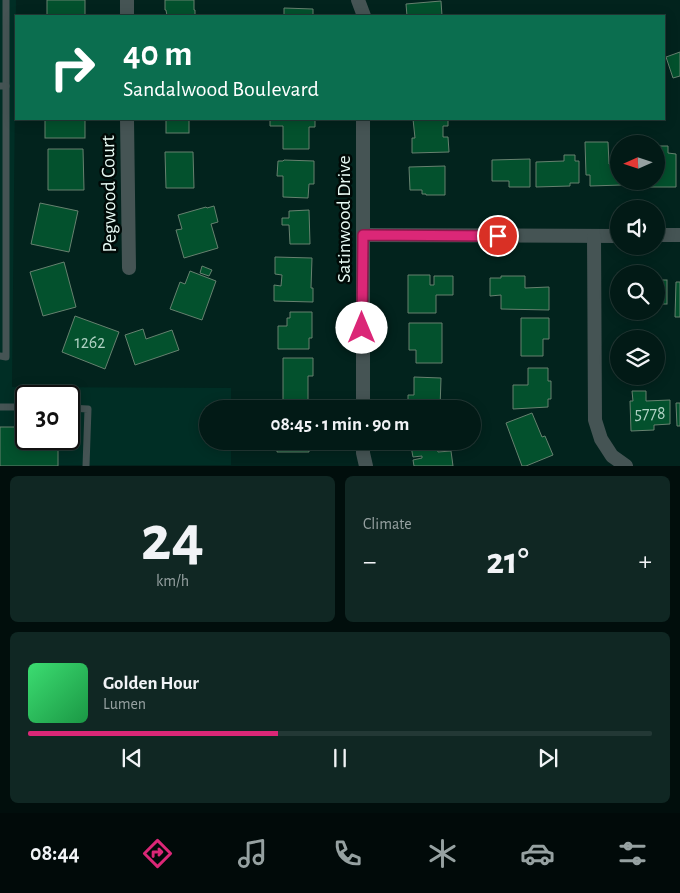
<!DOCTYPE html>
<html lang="en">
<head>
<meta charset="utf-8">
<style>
	body { margin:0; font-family:"Alegreya Sans",sans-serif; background:#102723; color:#f1f3f6; height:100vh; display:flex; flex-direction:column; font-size:19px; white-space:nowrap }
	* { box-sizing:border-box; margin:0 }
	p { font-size:16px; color:#96a1a1 }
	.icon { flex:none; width:28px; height:28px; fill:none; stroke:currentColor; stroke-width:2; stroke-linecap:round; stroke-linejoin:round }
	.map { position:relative; height:466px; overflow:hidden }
	.details { display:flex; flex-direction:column; gap:10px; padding:10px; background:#010e0c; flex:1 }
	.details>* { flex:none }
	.guide { position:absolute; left:15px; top:15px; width:650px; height:105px; border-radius:0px; box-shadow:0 2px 12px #0003,0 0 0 1px #233835; background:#0b6e4f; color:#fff; overflow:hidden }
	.needle { width:32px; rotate:267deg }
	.tools { position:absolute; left:610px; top:135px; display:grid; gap:10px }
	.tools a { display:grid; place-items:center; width:55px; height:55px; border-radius:50%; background:#021a16; box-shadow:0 2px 12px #0003,0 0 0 1px #233835; font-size:25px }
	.speed { position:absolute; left:15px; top:385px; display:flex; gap:10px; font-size:25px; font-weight:700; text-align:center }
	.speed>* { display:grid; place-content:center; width:65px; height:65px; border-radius:50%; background:#021a16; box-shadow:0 2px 12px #0003,0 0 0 1px #233835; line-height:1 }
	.speed .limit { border:2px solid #111; border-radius:8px; background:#fff; color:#111 }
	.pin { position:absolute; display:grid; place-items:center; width:42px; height:42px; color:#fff; margin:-21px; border:2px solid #fff; border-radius:50%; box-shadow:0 1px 5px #0007 }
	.me { position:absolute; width:55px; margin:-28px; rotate:0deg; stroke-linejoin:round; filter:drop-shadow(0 0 4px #0008) }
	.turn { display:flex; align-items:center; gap:18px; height:105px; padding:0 25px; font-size:22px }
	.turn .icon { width:65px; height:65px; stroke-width:2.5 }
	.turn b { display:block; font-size:35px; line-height:42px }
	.big { font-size:38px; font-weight:700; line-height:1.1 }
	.details .tile { flex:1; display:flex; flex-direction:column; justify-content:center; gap:8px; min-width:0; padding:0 18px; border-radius:8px; background:#102723 }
	.details .dial { align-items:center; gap:0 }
	.dial b { font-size:65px; line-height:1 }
	.song { display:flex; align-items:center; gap:15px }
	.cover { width:60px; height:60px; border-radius:8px; background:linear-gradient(135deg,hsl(140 70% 55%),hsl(140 70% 35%)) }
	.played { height:5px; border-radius:2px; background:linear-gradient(90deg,#db2777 40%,#233835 40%) }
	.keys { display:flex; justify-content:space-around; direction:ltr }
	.heat { display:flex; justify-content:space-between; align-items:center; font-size:28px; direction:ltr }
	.details .tiles { flex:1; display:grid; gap:10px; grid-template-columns:1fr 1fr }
	.tile:last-child { grid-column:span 2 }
	.trip { position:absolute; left:199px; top:400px; width:282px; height:50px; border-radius:25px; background:#021a16; box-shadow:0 2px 12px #0003,0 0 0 1px #233835; font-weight:700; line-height:50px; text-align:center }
	.menu { display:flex; height:80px; justify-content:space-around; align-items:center; background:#010a09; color:#96a1a1 }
	.menu .icon { width:35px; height:35px }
	.menu .current { color:#db2777 }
	.menu b { font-size:22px; color:#f1f3f6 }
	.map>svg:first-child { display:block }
</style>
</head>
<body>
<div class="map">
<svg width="680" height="466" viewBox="0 0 680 466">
	<rect width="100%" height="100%" fill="#02231d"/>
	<path fill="#002e25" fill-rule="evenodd" d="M0,0H16L12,387L231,388V409H208V441H231V465H0ZM26,396H69V439H26Z"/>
	<g fill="#03512d" stroke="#66816f">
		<rect x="47" y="0" width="38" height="16"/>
		<path d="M165,0H194V10H195V16H167L166,10H165Z"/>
		<path d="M441,1L442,16H407L406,4Z"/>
		<path d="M284,8L313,9V16H284Z"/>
		<path d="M680,52V76L673,78L666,57Z"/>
		<rect x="45" y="119" width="40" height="19"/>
		<rect x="166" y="119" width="23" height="14"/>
		<path d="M270,119H315V127H309V149H283V126H270Z"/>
		<path d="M413,119H448V126H443V137H448L449,152L412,153V138H415Z"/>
		<path d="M585,142H608L609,164H619V181H622V185L590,186V175H586Z"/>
		<path d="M656,146H668V153L676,154V187H645V183H631V181H656Z"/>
		<path d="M48,149H83L84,190H48Z"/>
		<path d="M165,152H193L194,188H166Z"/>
		<path d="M564,155H575V161H579V183H570V186L536,187V162L564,161Z"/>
		<path d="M530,159V187H509V181H492V160Z"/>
		<path d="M284,160L314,161V184H309L308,198L283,197V176H277L278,161H283Z"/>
		<path d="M445,166V195H426V194H422V190H410L409,167Z"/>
		<path d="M40,203L78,211L69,252L31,244Z"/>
		<path d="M214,206L218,222L211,224L218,248L184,258L176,230L182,229L178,215L206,207L207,208Z"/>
		<path d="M309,210L310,244H290L289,225H282V218H289V211Z"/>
		<path d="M275,257L312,258L311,288H313V302L274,301V285L281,286L282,275L275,274Z"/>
		<path d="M64,262L76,307L43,316L30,272Z"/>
		<path d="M202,266L212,270L209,276L200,273Z"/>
		<path d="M190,271L216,281L202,320L170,309L180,282L185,284Z"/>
		<path d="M408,275H430V285H434V276H453V295H436V313H408Z"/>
		<path d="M501,276H525V288L549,287V310L501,309V295L490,296V278H501Z"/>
		<rect x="656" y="280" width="11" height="24"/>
		<path d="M676,282H680V317H675Z"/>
		<path d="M290,312H312V338H309V349H278V326H287V318H290Z"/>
		<path d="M75,316L119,332L105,369L62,352Z"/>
		<path d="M521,318H549V339H543V356H521Z"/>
		<path d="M409,323H442V363H416V350H409Z"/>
		<path d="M143,329L146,339L172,330L179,350L135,365L125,335Z"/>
		<path d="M283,358H313V376H308V407H283Z"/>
		<path d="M528,368H548V381H551V399H548V407L513,409V385H528Z"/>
		<path d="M414,377L441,378L440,409H408V395H414Z"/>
		<path d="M632,391H646V401L670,400V424L654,425V430L631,431L630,401H633Z"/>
		<path d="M676,403H680V426H677Z"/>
		<path d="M532,413L542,437L545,436L553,455L526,466H522L506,423Z"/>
		<path d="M0,427H26V439H58V466H0Z"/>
		<path d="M277,441H312H309V452H277Z"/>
		<path d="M410,441H430L431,449H437L438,452L451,451L453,466H414L413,460L422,458V456L413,457Z"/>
	</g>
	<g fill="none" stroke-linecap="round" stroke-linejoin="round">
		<g stroke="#455454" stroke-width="7">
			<path d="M6,0V86"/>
			<path d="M0,86H6V357L0,356"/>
			<path d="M0,407H26"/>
			<path d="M69,408L88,409L86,466"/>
		</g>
		<g stroke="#455454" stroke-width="14">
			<path d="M358,0L364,16"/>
			<path d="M127,16V0"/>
			<path d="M127,119L129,268"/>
			<path d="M363,235L619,236"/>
			<path d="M656,235H680"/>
			<path d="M594,236L595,420L601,439L612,456L626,466"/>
			<path d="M363,409V119"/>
			<path d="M363,441V453L366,466"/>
		</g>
	</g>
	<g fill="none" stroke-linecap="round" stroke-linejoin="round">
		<defs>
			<path id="route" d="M362,328L363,235L498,236"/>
		</defs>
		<use href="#route" stroke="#8e194d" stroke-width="12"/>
		<use href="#route" stroke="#db2777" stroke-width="9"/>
	</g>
	<g text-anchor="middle" stroke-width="5" stroke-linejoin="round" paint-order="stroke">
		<g font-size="18" fill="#aed0c2">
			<text x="90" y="348">1262</text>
			<text x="650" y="419">5778</text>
		</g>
		<g font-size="20" fill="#e7faf4" stroke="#010a07">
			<text transform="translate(108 194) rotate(-91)" y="7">Pegwood Court</text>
			<text transform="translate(343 219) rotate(-90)" y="7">Satinwood Drive</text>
		</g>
	</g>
</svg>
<div class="tools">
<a><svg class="needle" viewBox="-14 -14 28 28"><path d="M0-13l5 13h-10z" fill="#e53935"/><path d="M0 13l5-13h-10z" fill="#96a1a1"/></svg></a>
<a><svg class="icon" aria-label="sound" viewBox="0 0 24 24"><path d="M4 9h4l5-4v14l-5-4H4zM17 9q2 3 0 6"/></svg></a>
<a><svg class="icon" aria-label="search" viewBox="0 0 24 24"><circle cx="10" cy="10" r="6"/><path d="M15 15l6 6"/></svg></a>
<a><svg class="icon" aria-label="layers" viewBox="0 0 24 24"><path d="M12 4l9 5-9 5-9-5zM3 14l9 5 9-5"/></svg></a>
</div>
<div class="speed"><div class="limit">30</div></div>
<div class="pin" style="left:498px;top:236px;background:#d93025"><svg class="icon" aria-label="arrive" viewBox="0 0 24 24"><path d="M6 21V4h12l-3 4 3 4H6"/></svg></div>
<svg class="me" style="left:362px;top:328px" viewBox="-20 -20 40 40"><circle r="19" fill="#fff"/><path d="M0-13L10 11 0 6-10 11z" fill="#db2777"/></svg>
<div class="trip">08:45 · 1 min · 90 m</div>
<div class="guide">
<div class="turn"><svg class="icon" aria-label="right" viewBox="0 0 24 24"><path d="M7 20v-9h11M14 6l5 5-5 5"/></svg><div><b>40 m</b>Sandalwood Boulevard</div></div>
</div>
</div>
<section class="details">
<div class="tiles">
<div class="tile dial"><b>24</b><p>km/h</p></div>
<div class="tile"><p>Climate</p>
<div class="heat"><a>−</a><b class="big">21°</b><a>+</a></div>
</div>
<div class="tile">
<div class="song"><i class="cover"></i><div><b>Golden Hour</b><p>Lumen</p></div></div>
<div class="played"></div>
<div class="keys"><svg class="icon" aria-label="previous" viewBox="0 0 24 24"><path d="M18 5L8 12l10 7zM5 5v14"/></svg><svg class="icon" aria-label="pause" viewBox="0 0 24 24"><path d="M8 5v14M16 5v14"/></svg><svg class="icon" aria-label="next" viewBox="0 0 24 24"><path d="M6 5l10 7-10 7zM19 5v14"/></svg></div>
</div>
</div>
</section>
<nav class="menu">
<b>08:44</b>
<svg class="icon current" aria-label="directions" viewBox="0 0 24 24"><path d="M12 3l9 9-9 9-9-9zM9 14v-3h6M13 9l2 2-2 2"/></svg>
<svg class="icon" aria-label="music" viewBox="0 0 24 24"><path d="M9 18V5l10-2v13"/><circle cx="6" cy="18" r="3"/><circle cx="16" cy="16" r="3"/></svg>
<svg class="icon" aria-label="phone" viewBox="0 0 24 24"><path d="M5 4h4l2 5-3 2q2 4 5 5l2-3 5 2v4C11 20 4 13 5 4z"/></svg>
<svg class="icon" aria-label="climate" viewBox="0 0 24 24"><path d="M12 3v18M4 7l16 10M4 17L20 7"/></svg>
<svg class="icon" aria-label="car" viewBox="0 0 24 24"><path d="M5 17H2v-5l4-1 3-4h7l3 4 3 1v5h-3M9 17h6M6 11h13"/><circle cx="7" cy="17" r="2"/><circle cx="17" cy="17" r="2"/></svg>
<svg class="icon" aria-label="filters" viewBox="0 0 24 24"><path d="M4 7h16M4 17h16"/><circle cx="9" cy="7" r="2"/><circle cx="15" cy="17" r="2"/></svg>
</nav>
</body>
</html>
